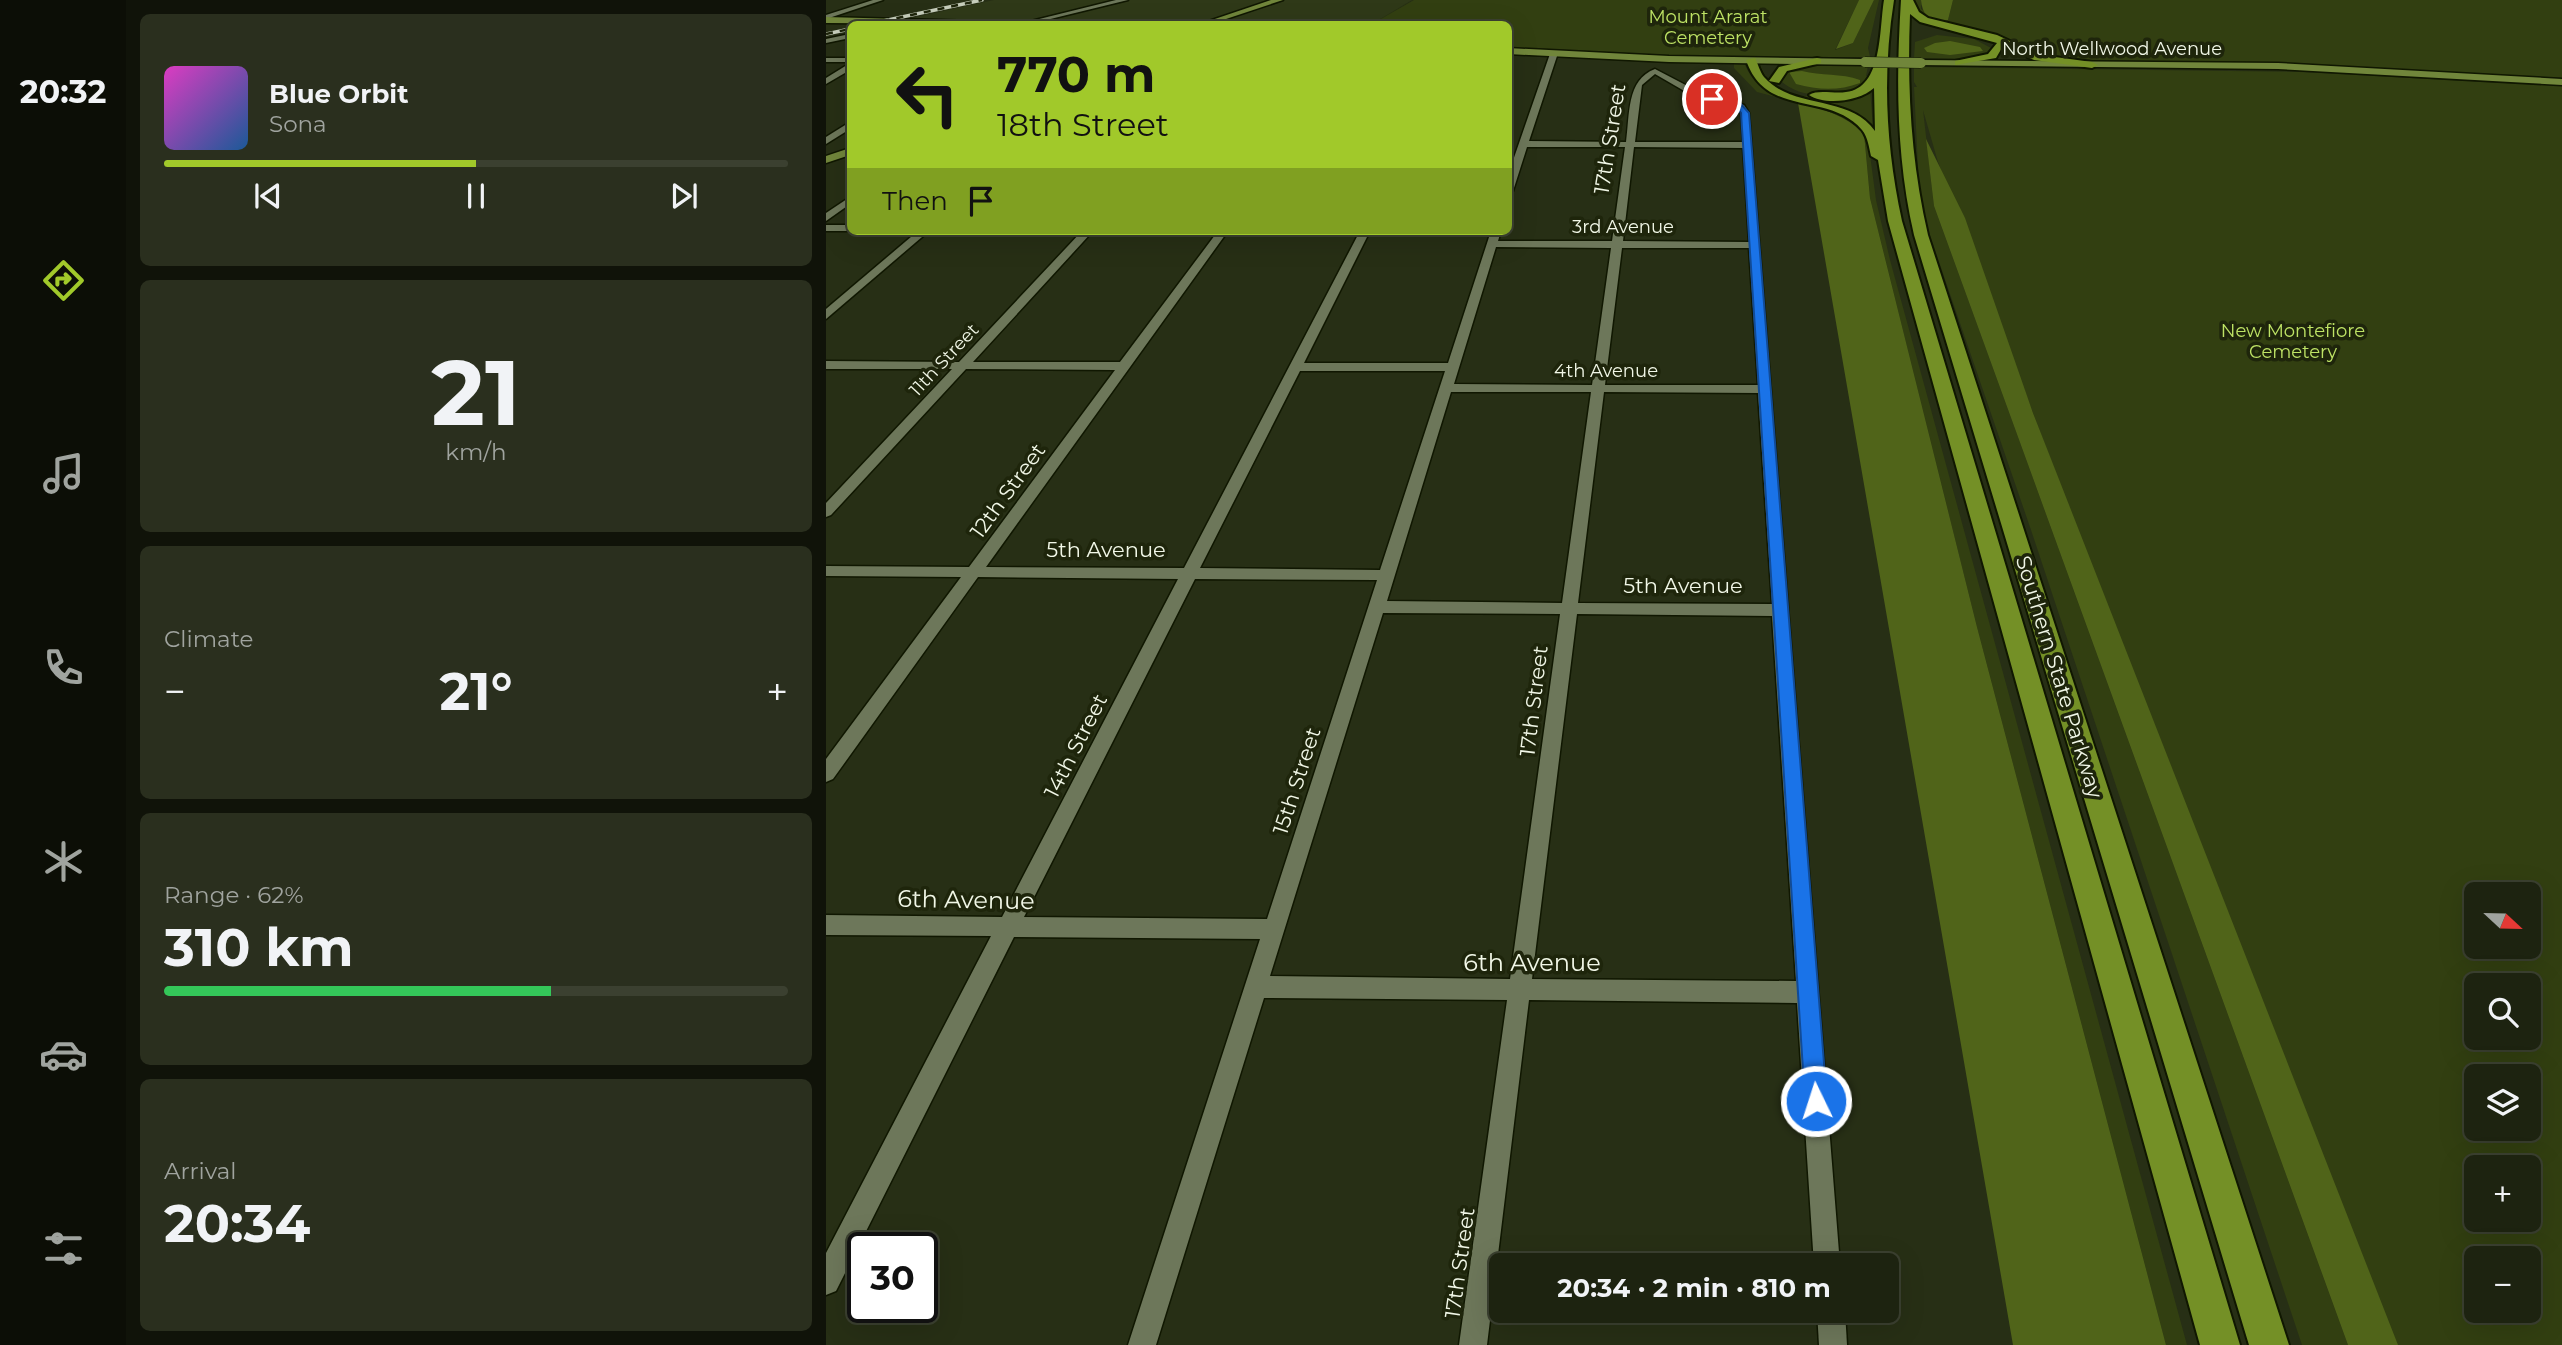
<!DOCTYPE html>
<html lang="en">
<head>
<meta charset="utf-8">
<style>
	body { margin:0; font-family:Montserrat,sans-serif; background:#2a2f1e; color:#f1f3f6; height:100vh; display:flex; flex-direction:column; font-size:26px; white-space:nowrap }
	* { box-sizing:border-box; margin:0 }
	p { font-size:23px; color:#a0a49f }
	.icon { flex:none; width:38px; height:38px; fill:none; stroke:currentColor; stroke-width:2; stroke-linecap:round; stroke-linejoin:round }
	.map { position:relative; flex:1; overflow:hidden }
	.sheet { display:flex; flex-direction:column; gap:14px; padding:14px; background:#101309; width:700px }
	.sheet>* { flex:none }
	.hud { position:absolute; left:21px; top:21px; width:665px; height:214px; border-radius:10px; box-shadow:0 7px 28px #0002,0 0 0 2px #3b4030; background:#a1c92a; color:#111; overflow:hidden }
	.needle { width:46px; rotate:112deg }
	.controls { position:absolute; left:1638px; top:882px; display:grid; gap:14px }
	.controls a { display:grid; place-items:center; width:77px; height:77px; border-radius:10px; background:#1d2310; box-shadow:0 7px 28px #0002,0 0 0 2px #3b4030; font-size:35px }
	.speed { position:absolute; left:21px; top:1232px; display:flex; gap:14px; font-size:35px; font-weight:700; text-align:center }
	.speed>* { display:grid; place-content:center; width:91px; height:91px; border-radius:50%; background:#1d2310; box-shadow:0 7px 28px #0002,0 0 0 2px #3b4030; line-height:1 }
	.speed .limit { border:4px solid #111; border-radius:10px; background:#fff; color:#111 }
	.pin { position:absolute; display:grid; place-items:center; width:60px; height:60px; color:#fff; margin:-30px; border:4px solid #fff; border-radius:50%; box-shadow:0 2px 7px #0007 }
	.me { position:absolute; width:77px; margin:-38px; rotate:356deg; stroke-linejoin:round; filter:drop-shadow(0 0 5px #0008) }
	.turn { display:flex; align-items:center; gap:24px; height:147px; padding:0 35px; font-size:32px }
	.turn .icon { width:91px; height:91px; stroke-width:2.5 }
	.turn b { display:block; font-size:49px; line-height:60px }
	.then { display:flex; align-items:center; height:66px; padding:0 35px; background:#0003; gap:14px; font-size:26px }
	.big { font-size:52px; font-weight:700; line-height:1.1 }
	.sheet .card { flex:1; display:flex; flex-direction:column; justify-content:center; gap:10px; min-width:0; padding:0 24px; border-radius:10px; background:#2a2f1e }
	.sheet .dial { align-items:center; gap:0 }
	.dial b { font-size:91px; line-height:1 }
	.song { display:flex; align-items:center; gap:21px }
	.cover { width:84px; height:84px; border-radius:10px; background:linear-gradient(135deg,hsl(310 70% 55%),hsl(210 70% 35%)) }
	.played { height:7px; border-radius:4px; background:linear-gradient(90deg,#a1c92a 50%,#3b4030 50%) }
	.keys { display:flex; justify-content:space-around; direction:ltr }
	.heat { display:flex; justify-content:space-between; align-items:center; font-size:38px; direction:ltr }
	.charge { height:10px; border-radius:5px; background:linear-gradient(90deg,#34c759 62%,#3b4030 0) }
	.trip { position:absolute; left:663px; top:1253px; width:410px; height:70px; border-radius:10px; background:#1d2310; box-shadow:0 7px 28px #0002,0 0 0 2px #3b4030; font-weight:700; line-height:70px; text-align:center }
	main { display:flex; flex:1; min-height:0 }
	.tabs { display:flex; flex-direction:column; width:126px; justify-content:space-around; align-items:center; background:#0c0e06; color:#a0a49f }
	.tabs .icon { width:49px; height:49px }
	.tabs .selected { color:#a1c92a }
	.tabs b { font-size:32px; color:#f1f3f6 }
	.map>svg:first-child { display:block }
</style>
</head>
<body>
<main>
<nav class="tabs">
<b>20:32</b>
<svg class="icon selected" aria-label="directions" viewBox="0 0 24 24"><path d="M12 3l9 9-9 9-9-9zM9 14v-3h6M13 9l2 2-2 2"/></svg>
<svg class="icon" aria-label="music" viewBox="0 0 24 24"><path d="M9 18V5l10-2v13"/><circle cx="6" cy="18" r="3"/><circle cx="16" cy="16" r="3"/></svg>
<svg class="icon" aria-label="phone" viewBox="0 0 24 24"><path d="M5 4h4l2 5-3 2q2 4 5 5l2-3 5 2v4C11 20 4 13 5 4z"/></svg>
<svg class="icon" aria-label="climate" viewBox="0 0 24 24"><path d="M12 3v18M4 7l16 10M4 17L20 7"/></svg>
<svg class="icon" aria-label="car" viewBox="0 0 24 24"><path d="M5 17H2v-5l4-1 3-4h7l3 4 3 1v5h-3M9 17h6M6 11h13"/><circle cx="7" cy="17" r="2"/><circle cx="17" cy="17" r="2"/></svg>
<svg class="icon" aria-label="filters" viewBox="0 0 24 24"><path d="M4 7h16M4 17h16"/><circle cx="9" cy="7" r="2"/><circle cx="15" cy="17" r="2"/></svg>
</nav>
<section class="sheet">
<div class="card">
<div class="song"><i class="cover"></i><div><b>Blue Orbit</b><p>Sona</p></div></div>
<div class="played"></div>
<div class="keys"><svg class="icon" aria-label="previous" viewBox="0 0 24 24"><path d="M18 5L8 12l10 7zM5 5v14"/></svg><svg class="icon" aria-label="pause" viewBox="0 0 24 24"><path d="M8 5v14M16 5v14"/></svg><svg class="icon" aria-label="next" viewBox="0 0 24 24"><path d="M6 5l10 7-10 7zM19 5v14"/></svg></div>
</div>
<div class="card dial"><b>21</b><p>km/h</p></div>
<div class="card"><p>Climate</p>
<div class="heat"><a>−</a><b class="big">21°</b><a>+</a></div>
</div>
<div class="card"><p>Range · 62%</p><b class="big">310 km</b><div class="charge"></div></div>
<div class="card"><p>Arrival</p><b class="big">20:34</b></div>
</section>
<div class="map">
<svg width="1736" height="1345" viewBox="0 0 1736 1345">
	<rect width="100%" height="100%" fill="#272f15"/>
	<path fill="#2f3918" d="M168,0H586L546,24H265L81,19Z"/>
	<g fill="#323f11" fill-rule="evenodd">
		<path d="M588,0H1033L1009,50L1027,43L1048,0H1053L1042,48L1044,57H877L683,47L682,24H546Z"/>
		<path d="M1089,0H1095V9L1122,20L1127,0H1736V78L1459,63L1221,59L1174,37L1107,22L1090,13Z"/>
		<path d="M1111,35L1148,39L1167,49L1165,54L1141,59L1088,58L1089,42Z"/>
		<path d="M908,64L919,65C935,104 986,99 1019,115C1027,119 1034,127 1041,132L1050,200L1064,260L1361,1345H1340L1151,627L1044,198L1038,133L1025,122L1000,110L931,92L908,68Z"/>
		<path d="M931,66H935C951,110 1009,95 1044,89L1047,128L1036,120L942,86Z"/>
		<path d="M985,66H1042L1040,76L1044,77L1041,84C1016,96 976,102 954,80L960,69Z"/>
		<path d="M1088,67L1474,72L1736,86V1345H1560L1112,162L1097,110L1108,206L1522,1345H1476L1205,530L1099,221L1093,188L1088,87H1091L1088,82ZM1650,894H1703V947H1650ZM1650,985H1703V1038H1650ZM1650,1076H1703V1129H1650ZM1650,1167H1703V1220H1650ZM1650,1258H1703V1311H1650Z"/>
	</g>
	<g fill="#506419">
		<path d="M1033,0H1048L1027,43L1010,49Z"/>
		<path d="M1095,0H1127L1122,20C1106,23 1096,16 1095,0Z"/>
		<path d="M1124,41L1154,47L1157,51L1124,55L1101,52L1098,48L1109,43Z"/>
		<path d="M976,71C995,76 1015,73 1034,80V83C1013,91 992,90 970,84L963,72Z"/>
		<path d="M972,103C997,108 1019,116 1038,133L1044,198L1151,627L1340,1345H1187Z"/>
		<path d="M1100,139L1139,218L1207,413L1572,1345H1522L1108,206Z"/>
	</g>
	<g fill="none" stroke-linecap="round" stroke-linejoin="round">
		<defs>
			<g id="minor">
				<path d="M47,0H57L0,19V15Z"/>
				<path d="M290,0H302L204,24H193Z"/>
				<path d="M24,34V38L0,43V39Z"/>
				<path d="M725,51L732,53L703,141L800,142C804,115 800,80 829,69L873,92L918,105L923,113L1014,1265H988L971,1003L703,1000L661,1345H633L681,1000L438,998L330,1345H302L434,939L188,937L10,1291L0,1295V1253L165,936L0,935V915L176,917L352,579L152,577L7,779L0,782V759L135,577L0,576V566L143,567L289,370L140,369L5,515L0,517V503L126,369H0V361L133,362L256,231H267L147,362H294L392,231H402L160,567L358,568L534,231H544L478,363H622L665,231H675L672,241H786L799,147H701L687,191L682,194V175ZM829,74L867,96L912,109L915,113L917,142H809L816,85ZM808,147L917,148L923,242L797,241ZM670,247L785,248L766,385L628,384ZM796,248H923L932,385H779ZM474,371H619L554,570L374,568ZM625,392H765L736,603L561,601ZM778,392L932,393L946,604L752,603ZM369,579L551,580L441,919L198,917ZM557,613L734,614L684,979L444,976ZM751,614L946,616L970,981L706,979Z"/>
				<rect x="0" y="58" width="24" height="4"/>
				<path d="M21,65H24V70L0,84V78Z"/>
				<path d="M24,122V129L0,144V137Z"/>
				<path d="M24,197V204L0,221V213Z"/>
				<path d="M0,225H24L25,231H0Z"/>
				<path d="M92,231H103L0,319V309Z"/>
				<path d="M991,1311H1019L1021,1345H993Z"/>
			</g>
			<g id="major">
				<path d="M445,0H457L385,24H374Z"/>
				<path d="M0,17L150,21L154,24L0,23Z"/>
				<path d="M682,48L843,56L1039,59L1044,62L1039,65L843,62L682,54Z"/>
				<path d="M1095,60L1452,63L1736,79V85L1452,69L1092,65L1090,63Z"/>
				<path d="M24,148V155L0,163V156Z"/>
			</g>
			<g id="highway">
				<path d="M1058,0H1068C1056,75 1060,147 1076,221L1414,1345H1374L1062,221L1052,160L1045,156C1043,148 1042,137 1036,130C1003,91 940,119 920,60L929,58C932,64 934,72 938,77C967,110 1023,94 1049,131L1048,88C1034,101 999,106 983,95C992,89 1008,94 1020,92C1057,88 1053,29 1058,0Z"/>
				<path d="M1075,0H1087L1093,12L1102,18L1171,35L1214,55L1266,62L1272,65L1266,68L1208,60L1177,46L1170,58L1129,65V61L1162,54L1171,43L1094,22L1084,14C1081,89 1085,162 1102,235L1463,1345H1423L1088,235C1070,157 1070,79 1075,0Z"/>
				<path d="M991,58L995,59V63L961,71L953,83L943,81L953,67Z"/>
			</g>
		</defs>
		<use href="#minor" stroke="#101701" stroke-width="3"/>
		<use href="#major" stroke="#101701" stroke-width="3"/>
		<use href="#highway" stroke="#101701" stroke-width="4"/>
		<use href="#minor" fill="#6d775a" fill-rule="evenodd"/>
		<use href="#major" fill="#71863b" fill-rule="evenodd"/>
		<use href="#highway" fill="#749026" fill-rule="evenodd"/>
		<defs>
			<g id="rail">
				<path d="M43,24L156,0"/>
				<path d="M0,34L24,29"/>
			</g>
		</defs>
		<use href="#rail" stroke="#c6cdbb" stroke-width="3.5"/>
		<use href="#rail" stroke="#1e250b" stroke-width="2.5" stroke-dasharray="7" stroke-linecap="butt"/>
		<defs>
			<path id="major-bridge" d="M1039,62L1095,63"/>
		</defs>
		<use href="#major-bridge" stroke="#101701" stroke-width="11" stroke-linecap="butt"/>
		<use href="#major-bridge" stroke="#71863b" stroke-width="10"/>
	</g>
	<path fill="#1a73e8" stroke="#114b97" stroke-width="2" d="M883,97L915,104L923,113L1001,1101L997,1109L990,1112L982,1109L979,1101L915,113L910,107L883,100Z"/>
	<g text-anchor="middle" stroke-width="7" stroke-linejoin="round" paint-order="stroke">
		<g font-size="18" fill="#bee365" stroke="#1e250b">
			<text x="882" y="23">Mount Ararat<tspan x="882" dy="21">Cemetery</tspan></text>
			<text x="1467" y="337">New Montefiore<tspan x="1467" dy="21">Cemetery</tspan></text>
		</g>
		<g font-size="18" fill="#f1f7e7" stroke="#1e250b">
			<text x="1286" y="55">North Wellwood Avenue</text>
			<text x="797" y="233">3rd Avenue</text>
			<text transform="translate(118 360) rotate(-47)" y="6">11th Street</text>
			<text x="780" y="377">4th Avenue</text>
		</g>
		<g font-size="21" fill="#f1f7e7" stroke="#1e250b">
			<text transform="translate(784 139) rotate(-81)" y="7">17th Street</text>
			<text transform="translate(182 491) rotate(-54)" y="7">12th Street</text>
			<text x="280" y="557">5th Avenue</text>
			<text x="857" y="593">5th Avenue</text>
			<text transform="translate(1233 677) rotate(73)" y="7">Southern State Parkway</text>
			<text transform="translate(708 701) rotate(-83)" y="7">17th Street</text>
			<text transform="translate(250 746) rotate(-63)" y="7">14th Street</text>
			<text transform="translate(471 781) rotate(-72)" y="7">15th Street</text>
			<text transform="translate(634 1263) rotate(-82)" y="7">17th Street</text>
		</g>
		<g font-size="24" fill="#f1f7e7" stroke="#1e250b">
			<text transform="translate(140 900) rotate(1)" y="8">6th Avenue</text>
			<text x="706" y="971">6th Avenue</text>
		</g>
	</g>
</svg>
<div class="controls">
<a><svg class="needle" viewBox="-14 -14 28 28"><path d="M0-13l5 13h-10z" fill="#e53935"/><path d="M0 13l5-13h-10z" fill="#a0a49f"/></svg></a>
<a><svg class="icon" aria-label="search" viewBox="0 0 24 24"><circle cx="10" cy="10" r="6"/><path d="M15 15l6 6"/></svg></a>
<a><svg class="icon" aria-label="layers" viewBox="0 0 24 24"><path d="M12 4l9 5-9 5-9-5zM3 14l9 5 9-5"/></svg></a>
<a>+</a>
<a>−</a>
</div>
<div class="speed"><div class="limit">30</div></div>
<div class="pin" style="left:886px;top:99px;background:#d93025"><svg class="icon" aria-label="arrive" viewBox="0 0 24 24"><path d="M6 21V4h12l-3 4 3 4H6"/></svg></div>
<svg class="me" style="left:990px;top:1101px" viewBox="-20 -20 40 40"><circle r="17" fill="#1a73e8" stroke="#fff" stroke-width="3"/><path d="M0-11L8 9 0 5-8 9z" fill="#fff"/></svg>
<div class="trip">20:34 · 2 min · 810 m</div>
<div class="hud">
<div class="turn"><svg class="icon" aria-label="left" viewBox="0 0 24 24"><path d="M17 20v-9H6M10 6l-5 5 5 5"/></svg><div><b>770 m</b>18th Street</div></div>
<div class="then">Then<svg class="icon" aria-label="arrive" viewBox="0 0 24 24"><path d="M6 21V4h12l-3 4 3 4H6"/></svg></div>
</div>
</div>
</main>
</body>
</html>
